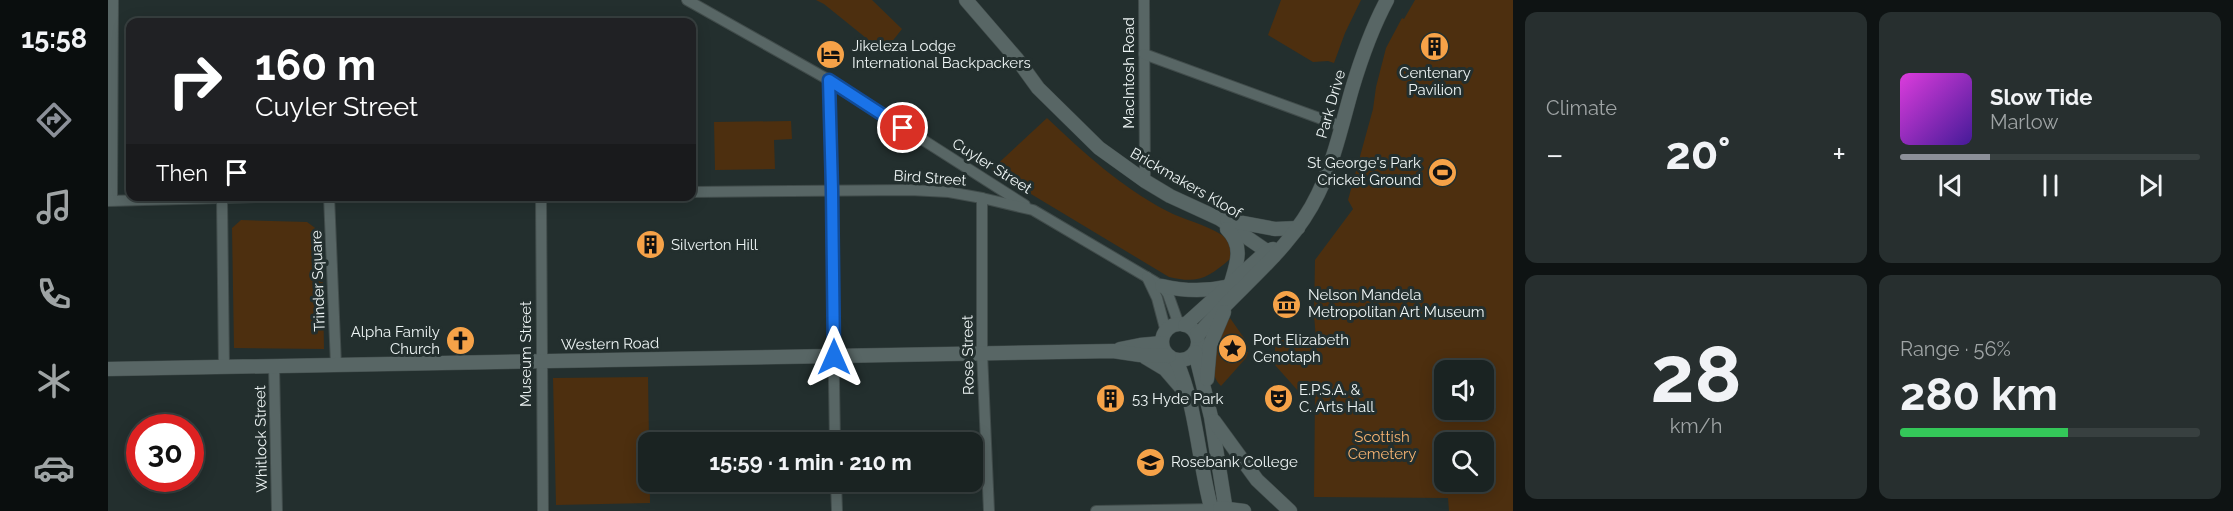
<!DOCTYPE html>
<html lang="en">
<head>
<meta charset="utf-8">
<style>
	body { margin:0; font-family:Raleway,sans-serif; background:#272f2f; color:#f1f3f6; height:100vh; display:flex; flex-direction:column; font-size:22px; white-space:nowrap }
	* { box-sizing:border-box; margin:0 }
	p { font-size:20px; color:#9fa4a5 }
	.icon { flex:none; width:33px; height:33px; fill:none; stroke:currentColor; stroke-width:2; stroke-linecap:round; stroke-linejoin:round }
	.map { position:relative; flex:1; overflow:hidden }
	.details { display:flex; flex-direction:column; gap:12px; padding:12px; background:#0e1313; width:720px }
	.details>* { flex:none }
	.top-card { position:absolute; left:18px; top:18px; width:570px; height:183px; border-radius:12px; box-shadow:0 3px 15px #0003,0 0 0 2px #384040; background:#202124; color:#fff; overflow:hidden }
	.fabs { position:absolute; left:1326px; top:360px; display:grid; gap:12px }
	.fabs a { display:grid; place-items:center; width:60px; height:60px; border-radius:12px; background:#1a2322; box-shadow:0 3px 15px #0003,0 0 0 2px #384040; font-size:30px }
	.speed { position:absolute; left:18px; top:414px; display:flex; gap:12px; font-size:30px; font-weight:700; text-align:center }
	.speed>* { display:grid; place-content:center; width:78px; height:78px; border-radius:50%; background:#1a2322; box-shadow:0 3px 15px #0003,0 0 0 2px #384040; line-height:1 }
	.speed .limit { border:9px solid #d22; background:#fff; color:#111 }
	.pin { position:absolute; display:grid; place-items:center; width:51px; height:51px; color:#fff; margin:-26px; border:3px solid #fff; border-radius:50%; box-shadow:0 2px 6px #0007 }
	.me { position:absolute; width:66px; margin:-33px; rotate:0deg; stroke-linejoin:round; filter:drop-shadow(0 0 4px #0008) }
	.turn { display:flex; align-items:center; gap:21px; height:126px; padding:0 30px; font-size:27px }
	.turn .icon { width:78px; height:78px; stroke-width:2.5 }
	.turn b { display:block; font-size:42px; line-height:51px }
	.then { display:flex; align-items:center; height:57px; padding:0 30px; background:#0003; gap:12px; font-size:22px }
	.big { font-size:45px; font-weight:700; line-height:1.1 }
	.details .widget { flex:1; display:flex; flex-direction:column; justify-content:center; gap:9px; min-width:0; padding:0 21px; border-radius:12px; background:#272f2f }
	.details .dial { align-items:center; gap:0 }
	.dial b { font-size:78px; line-height:1 }
	.song { display:flex; align-items:center; gap:18px }
	.cover { width:72px; height:72px; border-radius:9px; background:linear-gradient(135deg,hsl(300 70% 55%),hsl(260 70% 35%)) }
	.played { height:6px; border-radius:3px; background:linear-gradient(90deg,#8c9099 30%,#384040 30%) }
	.keys { display:flex; justify-content:space-around; direction:ltr }
	.heat { display:flex; justify-content:space-between; align-items:center; font-size:33px; direction:ltr }
	.charge { height:9px; border-radius:4px; background:linear-gradient(90deg,#34c759 56%,#384040 0) }
	.details .tiles { flex:1; display:grid; gap:12px; grid-template-columns:repeat(2,1fr) }
	.trip { position:absolute; left:530px; top:432px; width:345px; height:60px; border-radius:12px; background:#1a2322; box-shadow:0 3px 15px #0003,0 0 0 2px #384040; font-weight:700; line-height:60px; text-align:center }
	main { display:flex; flex:1; min-height:0 }
	.tabs { display:flex; flex-direction:column; width:108px; justify-content:space-around; align-items:center; background:#0a0e0e; color:#9fa4a5 }
	.tabs .icon { width:42px; height:42px }
	.tabs .current { color:#8c9099 }
	.tabs b { font-size:27px; color:#f1f3f6 }
	.map>svg:first-child { display:block }
</style>
</head>
<body>
<main>
<nav class="tabs">
<b>15:58</b>
<svg class="icon current" aria-label="directions" viewBox="0 0 24 24"><path d="M12 3l9 9-9 9-9-9zM9 14v-3h6M13 9l2 2-2 2"/></svg>
<svg class="icon" aria-label="music" viewBox="0 0 24 24"><path d="M9 18V5l10-2v13"/><circle cx="6" cy="18" r="3"/><circle cx="16" cy="16" r="3"/></svg>
<svg class="icon" aria-label="phone" viewBox="0 0 24 24"><path d="M5 4h4l2 5-3 2q2 4 5 5l2-3 5 2v4C11 20 4 13 5 4z"/></svg>
<svg class="icon" aria-label="climate" viewBox="0 0 24 24"><path d="M12 3v18M4 7l16 10M4 17L20 7"/></svg>
<svg class="icon" aria-label="car" viewBox="0 0 24 24"><path d="M5 17H2v-5l4-1 3-4h7l3 4 3 1v5h-3M9 17h6M6 11h13"/><circle cx="7" cy="17" r="2"/><circle cx="17" cy="17" r="2"/></svg>
</nav>
<div class="map">
<svg width="1405" height="511" viewBox="0 0 1405 511">
	<rect width="100%" height="100%" fill="#232f2e"/>
	<g fill="#4d2f0f" fill-rule="evenodd">
		<path d="M708,0H764L794,29L782,44L768,46L716,4Z"/>
		<path d="M1173,0H1253L1237,33L1226,63L1220,61L1205,62L1160,35Z"/>
		<path d="M1307,0H1405V511H1341L1340,498L1206,497L1207,396L1191,392L1167,365V340L1208,339L1206,315L1207,260L1245,209L1240,200L1265,109L1268,87L1278,48L1294,18L1296,19ZM1336,370H1376V410H1336ZM1376,442V482H1336V442Z"/>
		<path d="M939,118C976,153 1013,187 1059,211C1076,220 1097,224 1114,235C1121,240 1124,251 1122,259C1100,278 1090,284 1061,277L883,170Z"/>
		<path d="M683,121L684,139L666,140L667,169L607,170L606,122Z"/>
		<path d="M133,220L199,222L214,233L216,349L126,348L124,228Z"/>
		<path d="M1122,318L1136,338L1140,348H1135L1134,343L1127,338L1120,339L1113,346C1113,362 1129,366 1135,351L1140,352L1138,358L1113,386C1096,370 1109,335 1122,318Z"/>
		<path d="M540,377L542,503L448,505L445,378Z"/>
	</g>
	<g fill="none" stroke-linecap="round" stroke-linejoin="round">
		<defs>
			<g id="minor">
				<path d="M579,0L721,80L917,205"/>
				<path d="M1036,0L1037,181"/>
				<path d="M1036,54L1233,126"/>
				<path d="M721,80L727,442"/>
				<path d="M584,192L802,190L841,192L874,198L925,210L1054,286L1060,294L1071,325"/>
				<path d="M221,196L228,365"/>
				<path d="M433,196L435,511"/>
				<path d="M874,198V353L881,511"/>
				<path d="M114,199L116,367"/>
				<path d="M4,200L5,0"/>
				<path d="M0,201L183,196"/>
				<path d="M1039,277L1049,298L1058,332"/>
				<path d="M166,366L169,511"/>
				<path d="M728,482L729,511"/>
				<path d="M988,511L1104,509"/>
			</g>
			<g id="tertiary">
				<path d="M858,0L909,59L930,88L991,148L1037,181L1062,196L1112,219L1166,256"/>
				<path d="M1119,220L1167,229L1190,228"/>
				<path d="M1119,229C1136,246 1129,263 1123,283"/>
				<path d="M1054,286C1076,291 1095,292 1117,287"/>
				<circle cx="1072" cy="342" r="18"/>
				<path d="M1077,325L1159,251L1165,249"/>
				<path d="M1089,336C1129,288 1183,251 1210,194C1226,161 1234,124 1244,89C1253,59 1264,28 1279,0"/>
				<path d="M1012,349L1032,345L1054,343"/>
				<path d="M1087,352L1103,417L1118,511"/>
				<path d="M1037,357L1057,369L1076,391"/>
				<path d="M1068,360C1089,407 1090,461 1104,511"/>
				<path d="M0,369L1005,351L1032,355L1061,356"/>
				<path d="M1099,379L1102,345L1116,312"/>
				<path d="M1106,421L1149,480L1182,511"/>
				<path d="M1112,508L1136,511"/>
			</g>
		</defs>
		<use href="#minor" stroke="#414c4b" stroke-width="12"/>
		<use href="#tertiary" stroke="#414c4b" stroke-width="15"/>
		<use href="#minor" stroke="#586665" stroke-width="10"/>
		<use href="#tertiary" stroke="#586665" stroke-width="14"/>
	</g>
	<g fill="none" stroke-linecap="round" stroke-linejoin="round">
		<defs>
			<path id="route" d="M726,357L724,190L721,80L795,128"/>
		</defs>
		<use href="#route" stroke="#114b97" stroke-width="15"/>
		<use href="#route" stroke="#1a73e8" stroke-width="10"/>
	</g>
	<defs>
		<symbol id="building-disc" viewBox="-11 -11 22 22"><circle r="9.5" fill="#f6a248" stroke="#232f2e"/><path d="M-4-6H4V6H1V3H-1V6H-4ZM-2.5-4.3h1.7v1.8h-1.7ZM.8-4.3h1.7v1.8H.8ZM-2.5-1h1.7V.8h-1.7ZM.8-1h1.7V.8H.8Z" fill="#111"/></symbol>
		<symbol id="hotel-disc" viewBox="-11 -11 22 22"><circle r="9.5" fill="#f6a248" stroke="#232f2e"/><path d="M-6-4.5h1.5V1H6V5H4.5V3h-9V5H-6ZM-4 0a1.8 1.8 0 1 1 3.6 0ZM.5 0V-2.5h3Q6-2.5 6 0Z" fill="#111"/></symbol>
		<symbol id="stadium-disc" viewBox="-11 -11 22 22"><circle r="9.5" fill="#f6a248" stroke="#232f2e"/><path d="M0-5a6.5 5 0 1 0 0 10a6.5 5 0 1 0 0-10ZM-3.5-1.8h7v3.6h-7Z" fill="#111"/></symbol>
		<symbol id="museum-disc" viewBox="-11 -11 22 22"><circle r="9.5" fill="#f6a248" stroke="#232f2e"/><path d="M0-6L6-3V-2H-6V-3ZM-5-1h2V3h-2ZM-1-1h2V3h-2ZM3-1h2V3H3ZM-6 4H6V6H-6Z" fill="#111"/></symbol>
		<symbol id="church-disc" viewBox="-11 -11 22 22"><circle r="9.5" fill="#f6a248" stroke="#232f2e"/><path d="M-1.2-6h2.4v3.5h3.3v2.4h-3.3V6h-2.4V-.1h-3.3v-2.4h3.3Z" fill="#111"/></symbol>
		<symbol id="sight-disc" viewBox="-11 -11 22 22"><circle r="9.5" fill="#f6a248" stroke="#232f2e"/><path d="M0-6L1.8-2.2L6-1.7L2.9 1.2L3.7 5.4L0 3.3L-3.7 5.4L-2.9 1.2L-6-1.7L-1.8-2.2Z" fill="#111"/></symbol>
		<symbol id="theatre-disc" viewBox="-11 -11 22 22"><circle r="9.5" fill="#f6a248" stroke="#232f2e"/><path d="M-5-5.5Q0-4 5-5.5V0Q5 5 0 6Q-5 5-5 0ZM-3.3-2.5H-1v1.5H-3.3ZM1-2.5H3.3v1.5H1ZM-2.8 1Q0 5.5 2.8 1Z" fill="#111"/></symbol>
		<symbol id="university-disc" viewBox="-11 -11 22 22"><circle r="9.5" fill="#f6a248" stroke="#232f2e"/><path d="M0-5L7-2L0 1L-7-2ZM-4 1L0 2.5L4 1V4Q0 6-4 4Z" fill="#111"/></symbol>
	</defs>
	<g fill-rule="evenodd">
		<use href="#building-disc" x="1310" y="30" width="33" height="33"/>
		<use href="#hotel-disc" x="706" y="38" width="33" height="33"/>
		<use href="#stadium-disc" x="1318" y="156" width="33" height="33"/>
		<use href="#building-disc" x="526" y="228" width="33" height="33"/>
		<use href="#museum-disc" x="1162" y="288" width="33" height="33"/>
		<use href="#church-disc" x="336" y="324" width="33" height="33"/>
		<use href="#sight-disc" x="1108" y="332" width="33" height="33"/>
		<use href="#building-disc" x="986" y="382" width="33" height="33"/>
		<use href="#theatre-disc" x="1154" y="382" width="33" height="33"/>
		<use href="#university-disc" x="1026" y="446" width="33" height="33"/>
	</g>
	<g text-anchor="middle" stroke-width="6" stroke-linejoin="round" paint-order="stroke">
		<g font-size="15" fill="#edf4f4" stroke="#232f2e" text-anchor="start">
			<text x="744" y="51">Jikeleza Lodge<tspan x="744" dy="17">International Backpackers</tspan></text>
			<text x="1327" y="78" text-anchor="middle">Centenary<tspan x="1327" dy="17">Pavilion</tspan></text>
			<text x="1313" y="168" text-anchor="end">St George's Park<tspan x="1313" dy="17">Cricket Ground</tspan></text>
			<text x="563" y="250">Silverton Hill</text>
			<text x="1200" y="300">Nelson Mandela<tspan x="1200" dy="17">Metropolitan Art Museum</tspan></text>
			<text x="332" y="337" text-anchor="end">Alpha Family<tspan x="332" dy="17">Church</tspan></text>
			<text x="1145" y="345">Port Elizabeth<tspan x="1145" dy="17">Cenotaph</tspan></text>
			<text x="1191" y="395">E.P.S.A. &amp;<tspan x="1191" dy="17">C. Arts Hall</tspan></text>
			<text x="1024" y="404">53 Hyde Park</text>
			<text x="1063" y="467">Rosebank College</text>
		</g>
		<g font-size="15" fill="#edf4f4" stroke="#232f2e">
			<text transform="translate(1021 73) rotate(-90)" y="5">MacIntosh Road</text>
			<text transform="translate(1223 104) rotate(-74)" y="5">Park Drive</text>
			<text transform="translate(884 166) rotate(32)" y="5">Cuyler Street</text>
			<text transform="translate(822 178) rotate(4)" y="5">Bird Street</text>
			<text transform="translate(1078 183) rotate(30)" y="5">Brickmakers Kloof</text>
			<text transform="translate(210 281) rotate(-92)" y="5">Trinder Square</text>
			<text transform="translate(502 344) rotate(-1)" y="5">Western Road</text>
			<text transform="translate(418 354) rotate(-90)" y="5">Museum Street</text>
			<text transform="translate(860 355) rotate(-91)" y="5">Rose Street</text>
			<text transform="translate(153 439) rotate(-91)" y="5">Whitlock Street</text>
		</g>
		<g font-size="15" fill="#f7b472" stroke="#232f2e">
			<text x="1274" y="442">Scottish<tspan x="1274" dy="17">Cemetery</tspan></text>
		</g>
	</g>
</svg>
<div class="fabs">
<a><svg class="icon" aria-label="sound" viewBox="0 0 24 24"><path d="M4 9h4l5-4v14l-5-4H4zM17 9q2 3 0 6"/></svg></a>
<a><svg class="icon" aria-label="search" viewBox="0 0 24 24"><circle cx="10" cy="10" r="6"/><path d="M15 15l6 6"/></svg></a>
</div>
<div class="speed"><div class="limit">30</div></div>
<div class="pin" style="left:795px;top:128px;background:#d93025"><svg class="icon" aria-label="arrive" viewBox="0 0 24 24"><path d="M6 21V4h12l-3 4 3 4H6"/></svg></div>
<svg class="me" style="left:726px;top:357px" viewBox="-20 -20 40 40"><path d="M0-17L14 15 0 8-14 15z" fill="#1a73e8" stroke="#fff" stroke-width="4"/></svg>
<div class="trip">15:59 · 1 min · 210 m</div>
<div class="top-card">
<div class="turn"><svg class="icon" aria-label="right" viewBox="0 0 24 24"><path d="M7 20v-9h11M14 6l5 5-5 5"/></svg><div><b>160 m</b>Cuyler Street</div></div>
<div class="then">Then<svg class="icon" aria-label="arrive" viewBox="0 0 24 24"><path d="M6 21V4h12l-3 4 3 4H6"/></svg></div>
</div>
</div>
<section class="details">
<div class="tiles">
<div class="widget"><p>Climate</p>
<div class="heat"><a>−</a><b class="big">20°</b><a>+</a></div>
</div>
<div class="widget">
<div class="song"><i class="cover"></i><div><b>Slow Tide</b><p>Marlow</p></div></div>
<div class="played"></div>
<div class="keys"><svg class="icon" aria-label="previous" viewBox="0 0 24 24"><path d="M18 5L8 12l10 7zM5 5v14"/></svg><svg class="icon" aria-label="pause" viewBox="0 0 24 24"><path d="M8 5v14M16 5v14"/></svg><svg class="icon" aria-label="next" viewBox="0 0 24 24"><path d="M6 5l10 7-10 7zM19 5v14"/></svg></div>
</div>
<div class="widget dial"><b>28</b><p>km/h</p></div>
<div class="widget"><p>Range · 56%</p><b class="big">280 km</b><div class="charge"></div></div>
</div>
</section>
</main>
</body>
</html>
